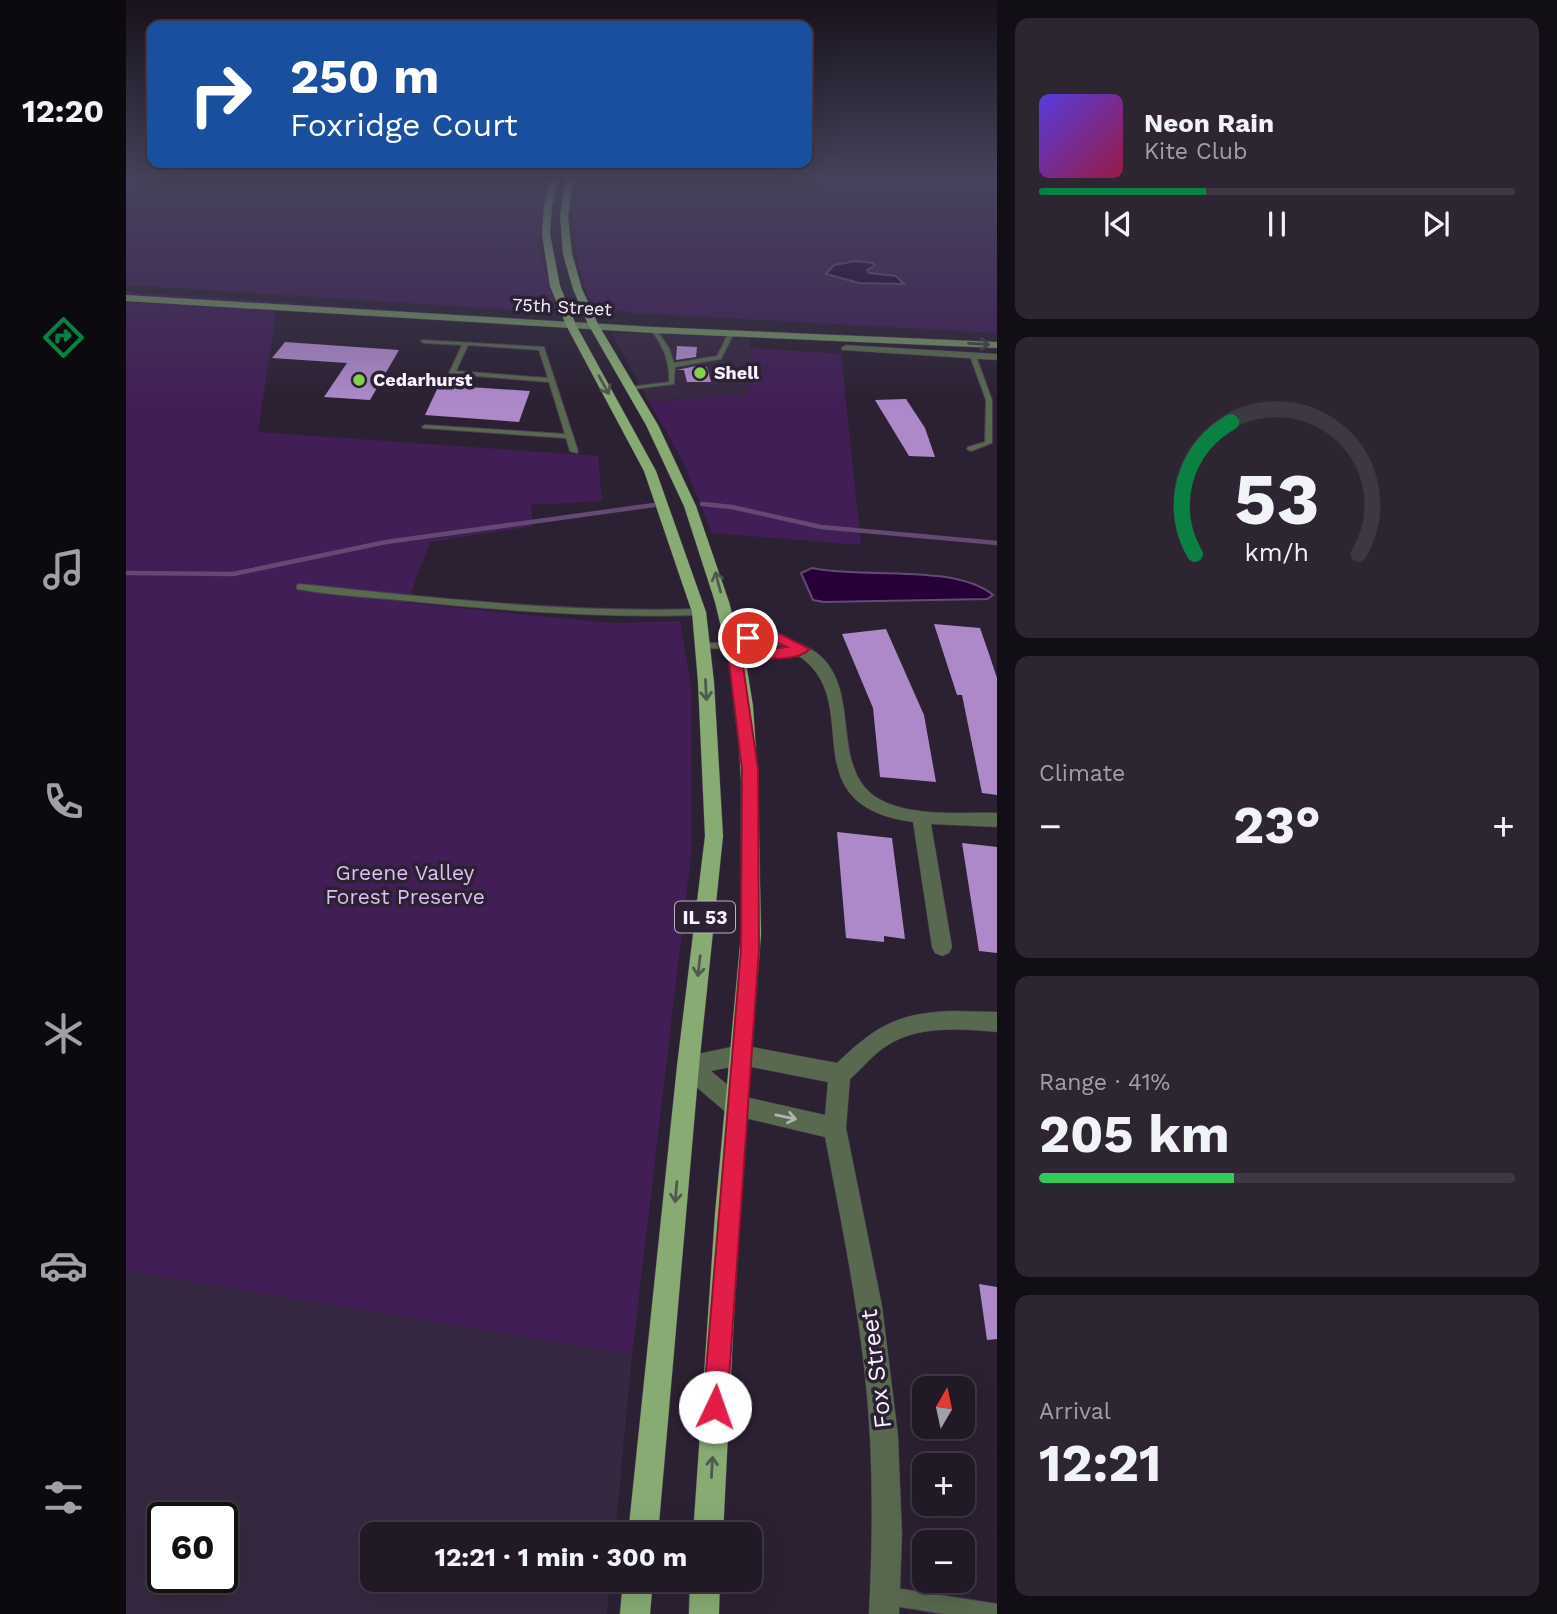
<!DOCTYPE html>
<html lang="en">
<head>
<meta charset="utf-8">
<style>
	body { margin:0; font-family:"Work Sans",sans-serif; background:#2d2632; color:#f1f3f6; height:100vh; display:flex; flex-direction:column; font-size:26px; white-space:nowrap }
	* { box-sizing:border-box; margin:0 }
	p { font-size:23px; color:#a2a0a7 }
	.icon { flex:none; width:38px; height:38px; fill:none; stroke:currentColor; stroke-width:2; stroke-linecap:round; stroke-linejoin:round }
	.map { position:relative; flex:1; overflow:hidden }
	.panel { display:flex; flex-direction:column; gap:18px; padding:18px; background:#120e15; width:560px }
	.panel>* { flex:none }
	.banner { position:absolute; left:21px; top:21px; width:665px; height:147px; border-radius:14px; box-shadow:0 7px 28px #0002,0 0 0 2px #3e3843; background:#1a4fa0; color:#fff; overflow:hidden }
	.needle { width:46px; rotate:9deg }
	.tools { position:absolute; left:786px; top:1376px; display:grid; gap:14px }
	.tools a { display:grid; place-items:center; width:63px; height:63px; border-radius:14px; background:#211926; box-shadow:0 7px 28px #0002,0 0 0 2px #3e3843; font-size:35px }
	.speed { position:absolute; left:21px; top:1502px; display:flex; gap:14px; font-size:35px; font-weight:700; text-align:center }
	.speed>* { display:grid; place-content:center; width:91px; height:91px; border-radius:50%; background:#211926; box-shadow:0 7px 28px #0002,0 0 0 2px #3e3843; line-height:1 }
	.speed .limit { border:4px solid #111; border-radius:10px; background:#fff; color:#111 }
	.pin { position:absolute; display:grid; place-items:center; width:60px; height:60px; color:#fff; margin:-30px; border:4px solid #fff; border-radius:50%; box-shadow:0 2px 7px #0007 }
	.me { position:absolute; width:77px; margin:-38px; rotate:3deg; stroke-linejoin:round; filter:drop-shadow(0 0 5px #0008) }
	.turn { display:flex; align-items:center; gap:24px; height:147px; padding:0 28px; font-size:32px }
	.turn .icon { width:91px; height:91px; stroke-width:2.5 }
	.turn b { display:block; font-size:49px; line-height:60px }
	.big { font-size:52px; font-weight:700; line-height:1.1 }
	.panel .card { flex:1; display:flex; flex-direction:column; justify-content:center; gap:10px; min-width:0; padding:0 24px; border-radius:14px; background:#2d2632 }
	.panel .dial { align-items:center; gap:0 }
	.dial svg { height:182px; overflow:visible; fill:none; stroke:#3e3843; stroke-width:7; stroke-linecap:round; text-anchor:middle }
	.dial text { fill:#f1f3f6; stroke:none }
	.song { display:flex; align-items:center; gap:21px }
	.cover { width:84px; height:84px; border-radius:10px; background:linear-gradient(135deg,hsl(250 70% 55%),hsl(340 70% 35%)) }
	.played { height:7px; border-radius:4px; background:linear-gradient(90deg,#0b8043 35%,#3e3843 35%) }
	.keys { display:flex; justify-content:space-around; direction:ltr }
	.heat { display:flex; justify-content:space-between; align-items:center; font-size:38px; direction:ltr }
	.charge { height:10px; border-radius:5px; background:linear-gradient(90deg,#34c759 41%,#3e3843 0) }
	.trip { position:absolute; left:234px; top:1522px; width:402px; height:70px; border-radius:14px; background:#211926; box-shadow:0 7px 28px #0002,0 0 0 2px #3e3843; font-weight:700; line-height:70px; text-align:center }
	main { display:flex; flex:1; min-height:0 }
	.tabs { display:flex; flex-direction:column; width:126px; justify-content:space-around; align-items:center; background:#0d0a0f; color:#a2a0a7 }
	.tabs .icon { width:49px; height:49px }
	.tabs .selected { color:#0b8043 }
	.tabs b { font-size:32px; color:#f1f3f6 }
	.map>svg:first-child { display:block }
</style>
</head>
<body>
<main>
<nav class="tabs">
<b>12:20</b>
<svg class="icon selected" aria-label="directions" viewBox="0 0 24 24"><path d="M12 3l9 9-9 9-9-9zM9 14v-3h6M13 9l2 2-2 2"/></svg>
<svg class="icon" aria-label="music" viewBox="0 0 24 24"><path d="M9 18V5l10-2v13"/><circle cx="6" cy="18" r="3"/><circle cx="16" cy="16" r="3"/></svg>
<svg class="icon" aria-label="phone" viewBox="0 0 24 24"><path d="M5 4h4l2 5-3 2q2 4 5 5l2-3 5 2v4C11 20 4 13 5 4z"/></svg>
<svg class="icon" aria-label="climate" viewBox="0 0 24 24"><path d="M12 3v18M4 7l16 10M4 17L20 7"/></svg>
<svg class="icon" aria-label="car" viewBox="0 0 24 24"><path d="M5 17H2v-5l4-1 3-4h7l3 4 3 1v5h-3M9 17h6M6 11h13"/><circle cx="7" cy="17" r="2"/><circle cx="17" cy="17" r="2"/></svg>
<svg class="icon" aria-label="filters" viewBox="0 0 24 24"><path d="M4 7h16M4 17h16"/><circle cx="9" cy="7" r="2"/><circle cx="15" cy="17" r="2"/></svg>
</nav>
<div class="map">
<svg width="871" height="1614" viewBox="0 0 871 1614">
	<rect width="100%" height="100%" fill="#2c2133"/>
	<g fill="#362840" fill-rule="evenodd">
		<path d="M485,332L625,338L621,394L523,402Z"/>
		<path d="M0,1271L506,1355L489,1535H247V1580H484L481,1614H0ZM37,1517H96V1577H37Z"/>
	</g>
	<g fill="#411f56">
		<path d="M0,176H422L412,246L429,301L419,306L392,310L0,285Z"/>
		<path d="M452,176H871V333L508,313L472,307L462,297L453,265L446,222Z"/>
		<path d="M0,292L287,311L0,295Z"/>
		<path d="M0,302L150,311L132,432L472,456L476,501L405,505L407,526L304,542L281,603L485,623L554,621L565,687V855L506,1355L0,1271Z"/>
		<path d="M624,348L715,354L735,545L586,533L557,461L523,402L621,394Z"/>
	</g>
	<g fill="#250138" stroke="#644973" stroke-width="2">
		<path d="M730,261L747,263L749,265L741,270L743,273L770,276L778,284L733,283L700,274L708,265Z"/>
		<path d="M686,568C733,579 828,563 867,595L861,599L698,602L687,600L675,573Z"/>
	</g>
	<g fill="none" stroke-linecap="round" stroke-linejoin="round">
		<g stroke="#644973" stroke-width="2.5">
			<path d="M39,176L415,189"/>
			<path d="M453,186C549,178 645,194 741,176"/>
		</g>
		<g stroke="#644973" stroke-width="4.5">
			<path d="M576,504L606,507L695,527L871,543"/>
			<path d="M0,573L107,574L260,542L528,505"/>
		</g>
	</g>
	<g fill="#ae89ca">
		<path d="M159,342L273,350L244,400L198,397L221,363L146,358Z"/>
		<path d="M551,346L571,347L570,357L550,360Z"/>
		<path d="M570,366L581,367L585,382H561L558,370H551Z"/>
		<path d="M313,385L404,391L393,422L299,415Z"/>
		<path d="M780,399L799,428L809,457L783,456L749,400Z"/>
		<path d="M808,624L854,628L862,651L871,678V795L856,793L836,695H831Z"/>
		<path d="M760,629L798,715L810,782L754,777L747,708L716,634Z"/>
		<path d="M711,832L766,838L779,939L758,936V942L720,938Z"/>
		<path d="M836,843L871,847V953L853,951Z"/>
		<path d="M853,1284L871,1287V1339L861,1340Z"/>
	</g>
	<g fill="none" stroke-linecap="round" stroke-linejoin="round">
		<defs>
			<g id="service">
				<path d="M526,329H530L543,348L548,363L591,356L603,332L608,333L595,359L549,367L548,384L501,390V388L503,387L543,382C544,361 537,346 525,330Z"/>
				<path d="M296,340L418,347L452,451L451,453L444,451L440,438L297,428L296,427L299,425L439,434L423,382L324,374L323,373L336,345L298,343L295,341ZM342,345L413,350L422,378L330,371Z"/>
				<path d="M847,354L850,356L866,400V443L845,451L841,449L842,447L859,442L860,400L844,356Z"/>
				<path d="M174,584C307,598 439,613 573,609L577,612L573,615C476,618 380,611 283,601C246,597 208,596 171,589V585Z"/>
				<path d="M576,643H608L612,646L608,649L573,648V644Z"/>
				<path d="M762,1587L871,1604V1614H819L762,1605L756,1602L753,1596L756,1590Z"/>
			</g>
			<g id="minor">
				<path d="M720,345L871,354V360L716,350L715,348Z"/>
				<path d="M635,633C651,633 661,638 675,644C746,673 696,769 755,800C788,817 835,812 871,813V827L805,824L826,947L823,953L816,956L809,953L806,947L787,822C660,805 743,700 671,655L640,660L603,649L601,646L609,639ZM642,642L659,647L640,650L622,645Z"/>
				<path d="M826,1011L871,1012V1032C835,1029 793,1025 762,1045C747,1054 737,1068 724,1079L720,1128L756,1306L772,1436L776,1535L773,1614H743C746,1555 747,1497 744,1438C739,1337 718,1236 699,1137L602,1114L554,1073L551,1066L554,1059L562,1056L615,1045L711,1063C750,1026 771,1013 826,1011ZM615,1065L702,1082L699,1115L615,1096L585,1071Z"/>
			</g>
			<path id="secondary" d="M0,295L528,327L871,342V348L528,333L0,301Z"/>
			<g id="primary">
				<path d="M425,176H433L426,206L424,234L434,286L450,325L530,471L580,612L588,682L597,836L573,1066L532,1535H502L551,1066L579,836L572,682L566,612L518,471L440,325L424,286L416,234L418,206Z"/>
				<path d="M440,176H448L442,216L446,254L456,289L472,324L532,425L570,506L603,602L621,669L627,706L632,780L635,934L613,1214L597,1535H567L589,1214L615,934V780L611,706L605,669L589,602L558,506L520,425L462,324L447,289L437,254L434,216Z"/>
				<path d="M497,1580H527L524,1614H494Z"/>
				<path d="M564,1580H594L593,1614H563Z"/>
			</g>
		</defs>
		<use href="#service" stroke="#493e4f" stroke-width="2"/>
		<use href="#minor" stroke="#493e4f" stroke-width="1"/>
		<use href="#secondary" stroke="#493e4f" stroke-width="1"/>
		<use href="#primary" stroke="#493e4f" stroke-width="1"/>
		<use href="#service" fill="#58694f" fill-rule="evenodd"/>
		<use href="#minor" fill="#58694f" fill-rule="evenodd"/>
		<use href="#secondary" fill="#738e64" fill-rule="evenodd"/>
		<use href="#primary" fill="#88ab74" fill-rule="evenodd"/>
	</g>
	<defs><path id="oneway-shaft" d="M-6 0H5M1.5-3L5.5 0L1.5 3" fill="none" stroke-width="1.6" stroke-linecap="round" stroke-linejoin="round" transform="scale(1.75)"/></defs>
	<use stroke="#414242" href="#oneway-shaft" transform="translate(853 344) rotate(3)"/>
	<g stroke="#51584d">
		<use href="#oneway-shaft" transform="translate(478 385) rotate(61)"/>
		<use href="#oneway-shaft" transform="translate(592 582) rotate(-105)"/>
		<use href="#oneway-shaft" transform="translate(580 690) rotate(87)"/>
		<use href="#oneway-shaft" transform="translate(573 966) rotate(97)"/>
		<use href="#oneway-shaft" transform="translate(550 1192) rotate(95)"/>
		<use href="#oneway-shaft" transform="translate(586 1467) rotate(-87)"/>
	</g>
	<use stroke="#b0b4af" href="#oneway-shaft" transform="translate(660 1117) rotate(12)"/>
	<linearGradient id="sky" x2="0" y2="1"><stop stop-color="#18121c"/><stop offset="0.44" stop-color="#45435b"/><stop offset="1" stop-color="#45435b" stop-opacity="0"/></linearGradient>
	<rect width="871" height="402" fill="url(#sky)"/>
	<path fill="#e11d48" stroke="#92132f" stroke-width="2" d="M622,633L654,634L684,649C668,664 635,658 615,652L632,769L633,949L601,1407L598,1416L589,1420L580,1416L577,1407L615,949L616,769L601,646L608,641L640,650L661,647L652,643L617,641L615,638Z"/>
	<g fill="#83d04e" stroke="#2c2133" stroke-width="2.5">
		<circle cx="574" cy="373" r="7"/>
		<circle cx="233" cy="380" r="7"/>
	</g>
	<g text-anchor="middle" stroke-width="7" stroke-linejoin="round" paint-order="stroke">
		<g font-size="18" fill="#f8f1fe" stroke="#2c2133">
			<text transform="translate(436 307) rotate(3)" y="6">75th Street</text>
		</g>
		<g font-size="18" font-weight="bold" fill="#f8f1fe" stroke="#2c2133" text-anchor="start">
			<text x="588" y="379">Shell</text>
			<text x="247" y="386">Cedarhurst</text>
		</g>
		<rect fill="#2c2133" stroke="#bbb3c1" stroke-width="2" x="549" y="901.5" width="60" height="31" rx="5"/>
		<g font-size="19" font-weight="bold" fill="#f8f1fe">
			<text x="579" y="924">IL 53</text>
		</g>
		<g font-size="21" fill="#dcbff3" stroke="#2c2133">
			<text x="279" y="880">Greene Valley<tspan x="279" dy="24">Forest Preserve</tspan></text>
		</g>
		<g font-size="24" fill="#f8f1fe" stroke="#2c2133">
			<text transform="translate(750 1369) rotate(-97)" y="8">Fox Street</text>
		</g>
	</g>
</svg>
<div class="tools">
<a><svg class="needle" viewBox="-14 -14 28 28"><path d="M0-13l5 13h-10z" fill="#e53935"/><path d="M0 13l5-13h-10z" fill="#a2a0a7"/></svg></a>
<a>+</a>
<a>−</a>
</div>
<div class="speed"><div class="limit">60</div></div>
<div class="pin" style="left:622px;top:638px;background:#d93025"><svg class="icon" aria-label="arrive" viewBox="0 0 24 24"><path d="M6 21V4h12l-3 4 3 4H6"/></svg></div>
<svg class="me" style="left:589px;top:1407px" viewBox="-20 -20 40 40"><circle r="19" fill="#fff"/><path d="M0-13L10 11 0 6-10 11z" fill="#e11d48"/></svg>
<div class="trip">12:21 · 1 min · 300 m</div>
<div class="banner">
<div class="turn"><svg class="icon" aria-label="right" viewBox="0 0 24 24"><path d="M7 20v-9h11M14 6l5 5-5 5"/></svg><div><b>250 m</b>Foxridge Court</div></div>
</div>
</div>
<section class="panel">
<div class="card">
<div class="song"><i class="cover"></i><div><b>Neon Rain</b><p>Kite Club</p></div></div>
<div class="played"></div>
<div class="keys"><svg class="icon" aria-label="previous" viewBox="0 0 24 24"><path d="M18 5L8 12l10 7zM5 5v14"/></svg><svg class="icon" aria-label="pause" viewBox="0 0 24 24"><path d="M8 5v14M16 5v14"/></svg><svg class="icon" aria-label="next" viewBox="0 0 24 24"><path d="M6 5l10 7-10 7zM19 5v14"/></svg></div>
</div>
<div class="card dial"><svg viewBox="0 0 100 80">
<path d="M14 69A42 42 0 1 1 86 69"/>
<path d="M14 69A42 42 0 0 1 30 11" stroke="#0b8043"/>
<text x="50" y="56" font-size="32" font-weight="700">53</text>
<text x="50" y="72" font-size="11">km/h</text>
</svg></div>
<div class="card"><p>Climate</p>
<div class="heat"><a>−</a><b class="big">23°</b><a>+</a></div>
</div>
<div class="card"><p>Range · 41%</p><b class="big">205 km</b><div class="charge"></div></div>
<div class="card"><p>Arrival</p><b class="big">12:21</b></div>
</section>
</main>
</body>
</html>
